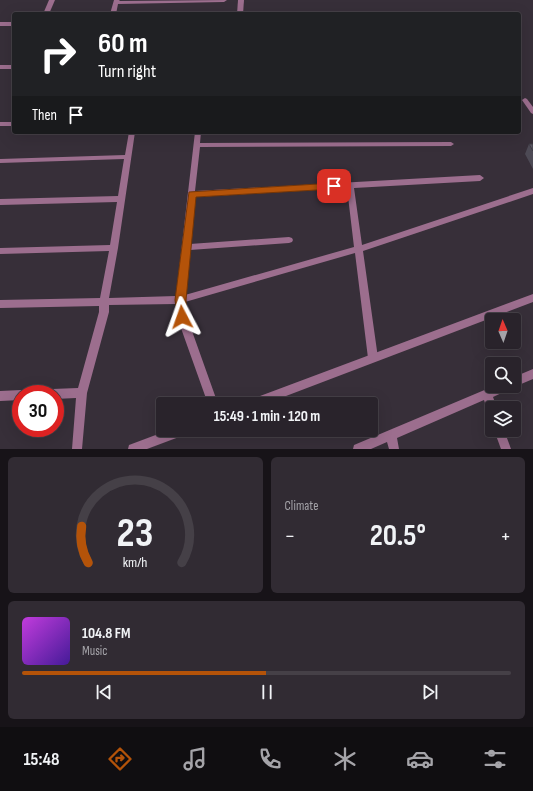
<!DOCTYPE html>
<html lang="en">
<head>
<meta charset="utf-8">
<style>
	body { margin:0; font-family:"Sofia Sans Condensed",sans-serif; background:#312b33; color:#f1f3f6; height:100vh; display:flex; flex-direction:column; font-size:15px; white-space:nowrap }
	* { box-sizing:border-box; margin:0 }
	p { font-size:13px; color:#a5a4a9 }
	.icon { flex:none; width:22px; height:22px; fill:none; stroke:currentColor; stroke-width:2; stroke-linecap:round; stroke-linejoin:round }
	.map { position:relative; height:449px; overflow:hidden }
	.drawer { display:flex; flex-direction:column; gap:8px; padding:8px; background:#171318; flex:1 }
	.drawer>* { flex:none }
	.top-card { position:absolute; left:12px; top:12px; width:509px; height:122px; border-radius:4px; box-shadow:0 4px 16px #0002,0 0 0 1px #454047; background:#202124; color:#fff; overflow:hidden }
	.needle { width:26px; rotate:358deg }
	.tools { position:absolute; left:485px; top:313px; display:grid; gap:8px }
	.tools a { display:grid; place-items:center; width:36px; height:36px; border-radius:4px; background:#29232b; box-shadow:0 4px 16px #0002,0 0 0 1px #454047; font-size:20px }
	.speed { position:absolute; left:12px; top:385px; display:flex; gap:8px; font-size:20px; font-weight:700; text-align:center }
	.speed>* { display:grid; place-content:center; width:52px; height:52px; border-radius:50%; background:#29232b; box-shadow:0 4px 16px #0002,0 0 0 1px #454047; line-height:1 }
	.speed .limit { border:6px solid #d22; background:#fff; color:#111 }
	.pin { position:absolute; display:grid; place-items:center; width:34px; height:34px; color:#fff; margin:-17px; border-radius:8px; box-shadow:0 2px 6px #0006 }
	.me { position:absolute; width:44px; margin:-22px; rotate:356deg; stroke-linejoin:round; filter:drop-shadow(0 0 3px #0008) }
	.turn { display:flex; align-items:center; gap:14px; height:84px; padding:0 20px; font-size:18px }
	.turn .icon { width:52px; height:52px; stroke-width:2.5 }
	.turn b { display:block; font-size:28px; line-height:34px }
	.then { display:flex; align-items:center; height:38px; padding:0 20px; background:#0003; gap:8px; font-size:15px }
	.big { font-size:30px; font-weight:700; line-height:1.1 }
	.drawer .tile { flex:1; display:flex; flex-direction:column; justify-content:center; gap:6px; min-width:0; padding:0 14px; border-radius:6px; background:#312b33 }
	.drawer .dial { align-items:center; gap:0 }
	.dial svg { height:104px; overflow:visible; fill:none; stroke:#454047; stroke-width:7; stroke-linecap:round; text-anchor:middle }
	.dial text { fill:#f1f3f6; stroke:none }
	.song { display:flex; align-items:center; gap:12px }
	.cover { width:48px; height:48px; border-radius:6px; background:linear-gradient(135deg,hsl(290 70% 55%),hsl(260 70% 35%)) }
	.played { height:4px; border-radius:2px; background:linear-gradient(90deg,#b45309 50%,#454047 50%) }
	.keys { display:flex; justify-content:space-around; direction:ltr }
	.heat { display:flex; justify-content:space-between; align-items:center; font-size:22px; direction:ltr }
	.drawer .tiles { flex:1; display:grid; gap:8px; grid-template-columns:1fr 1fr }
	.tile:last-child { grid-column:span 2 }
	.trip { position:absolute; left:156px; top:397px; width:222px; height:40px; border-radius:4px; background:#29232b; box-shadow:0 4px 16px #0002,0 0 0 1px #454047; font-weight:700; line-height:40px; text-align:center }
	.menu { display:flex; height:64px; justify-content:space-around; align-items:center; background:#100e11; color:#a5a4a9 }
	.menu .icon { width:28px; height:28px }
	.menu .current { color:#b45309 }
	.menu b { font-size:18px; color:#f1f3f6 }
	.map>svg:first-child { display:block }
</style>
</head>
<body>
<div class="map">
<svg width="533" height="449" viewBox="0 0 533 449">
	<rect width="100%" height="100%" fill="#372f39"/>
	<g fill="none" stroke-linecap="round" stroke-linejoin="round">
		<g fill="#9c6e8e" fill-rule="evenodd">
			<path d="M49,0H55L49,14H43Z"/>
			<path d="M114,0H120L119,1L227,0L224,2L118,4L116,14H110Z"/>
			<path d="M238,0H244L243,14H237Z"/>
			<rect x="0" y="22" width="14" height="4"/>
			<rect x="0" y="65" width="14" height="4"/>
		</g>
		<g fill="#9c6e8e" fill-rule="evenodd">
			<path d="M525,98L527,99L533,107V114L531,113L522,100Z"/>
			<rect x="0" y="122" width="14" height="4"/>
			<path d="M129,132H135L118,248L109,298L176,296L195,132H201L200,143L451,142L454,144L451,146L200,147L195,191L480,175L484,178L480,181L354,188L362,245L533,188V194L363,251L378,358L376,361L373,362L370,361L368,358L355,253L185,302L187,317L218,404H208L177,317L176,304L109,305V312L87,393L82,449H72L76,398L55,399V394H47L48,391L52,389L78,388L99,312V306L0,308V300L100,298L109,251L0,254V248L110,245L117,202L0,205V199L118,196L124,159L0,163V159L125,155ZM347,188L354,247L185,295L190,250L289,243L292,242L293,240L292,238L289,237L190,244L195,197Z"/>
			<path d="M533,369V379L514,387L512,386H514V377Z"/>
			<path d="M494,386H511L510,389L493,397L497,408H492V414L488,413L484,400L397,438L399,449H389L387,442L371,449H353L354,445Z"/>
			<path d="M21,390L25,392L26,394H21V400L0,401V391Z"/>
			<path d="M494,430H504L511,449H501Z"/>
		</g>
		<g fill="#9c6e8e" fill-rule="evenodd">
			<path d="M533,294V302L265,404H247L248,400L252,399Z"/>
			<path d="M169,430H188L187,434L147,449H128L129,445Z"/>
		</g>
	</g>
	<path fill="#4d4a55" d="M529,144H533V169L525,154Z"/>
	<path fill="#5a5663" stroke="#3f3c45" d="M529,144H533V151Z"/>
	<path fill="#b45309" stroke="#753606" d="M334,183L338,186L334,189L196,197L186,300L187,317L186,320L182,321L178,320L175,300L189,192Z"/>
</svg>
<div class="tools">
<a><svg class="needle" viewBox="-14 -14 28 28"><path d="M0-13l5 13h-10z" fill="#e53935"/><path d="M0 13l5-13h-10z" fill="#a5a4a9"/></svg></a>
<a><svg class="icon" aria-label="search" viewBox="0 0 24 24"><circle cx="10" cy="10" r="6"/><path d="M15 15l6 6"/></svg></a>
<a><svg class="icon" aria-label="layers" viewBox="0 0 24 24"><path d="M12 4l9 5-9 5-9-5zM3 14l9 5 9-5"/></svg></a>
</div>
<div class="speed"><div class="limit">30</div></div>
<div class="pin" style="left:334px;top:186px;background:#d93025"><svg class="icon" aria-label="arrive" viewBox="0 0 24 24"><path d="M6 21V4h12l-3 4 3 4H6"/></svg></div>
<svg class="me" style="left:182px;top:317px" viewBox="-20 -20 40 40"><path d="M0-17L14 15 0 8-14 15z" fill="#b45309" stroke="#fff" stroke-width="4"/></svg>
<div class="trip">15:49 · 1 min · 120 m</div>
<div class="top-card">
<div class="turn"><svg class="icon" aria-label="right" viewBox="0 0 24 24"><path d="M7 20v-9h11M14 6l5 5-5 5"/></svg><div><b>60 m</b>Turn right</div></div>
<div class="then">Then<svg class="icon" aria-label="arrive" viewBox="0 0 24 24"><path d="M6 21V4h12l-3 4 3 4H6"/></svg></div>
</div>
</div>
<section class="drawer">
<div class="tiles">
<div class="tile dial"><svg viewBox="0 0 100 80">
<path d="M14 69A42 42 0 1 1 86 69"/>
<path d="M14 69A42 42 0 0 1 9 41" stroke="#b45309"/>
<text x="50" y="56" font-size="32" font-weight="700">23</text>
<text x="50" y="72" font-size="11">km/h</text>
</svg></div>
<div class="tile"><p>Climate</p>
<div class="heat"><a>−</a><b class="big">20.5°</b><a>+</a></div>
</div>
<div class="tile">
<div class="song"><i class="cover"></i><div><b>104.8 FM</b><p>Music</p></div></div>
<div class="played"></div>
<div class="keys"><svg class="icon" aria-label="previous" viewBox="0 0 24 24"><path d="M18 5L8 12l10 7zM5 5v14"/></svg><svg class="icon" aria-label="pause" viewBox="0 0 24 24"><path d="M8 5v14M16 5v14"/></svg><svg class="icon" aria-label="next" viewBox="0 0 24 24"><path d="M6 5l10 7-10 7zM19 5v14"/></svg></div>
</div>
</div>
</section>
<nav class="menu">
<b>15:48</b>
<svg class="icon current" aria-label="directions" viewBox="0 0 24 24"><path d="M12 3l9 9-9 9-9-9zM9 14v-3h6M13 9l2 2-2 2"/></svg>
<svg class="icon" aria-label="music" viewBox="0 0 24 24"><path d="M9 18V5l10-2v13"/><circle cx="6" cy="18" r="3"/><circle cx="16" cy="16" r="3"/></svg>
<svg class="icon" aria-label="phone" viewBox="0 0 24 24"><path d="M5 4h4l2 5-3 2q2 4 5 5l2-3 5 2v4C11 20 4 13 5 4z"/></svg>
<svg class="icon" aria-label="climate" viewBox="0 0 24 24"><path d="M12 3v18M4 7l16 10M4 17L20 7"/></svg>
<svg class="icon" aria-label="car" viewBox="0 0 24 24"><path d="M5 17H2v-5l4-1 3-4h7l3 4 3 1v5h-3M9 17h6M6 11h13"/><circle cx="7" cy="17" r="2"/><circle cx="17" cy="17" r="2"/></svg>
<svg class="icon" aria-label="filters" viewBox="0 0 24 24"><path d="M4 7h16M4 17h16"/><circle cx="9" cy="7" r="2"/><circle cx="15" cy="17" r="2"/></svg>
</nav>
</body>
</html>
